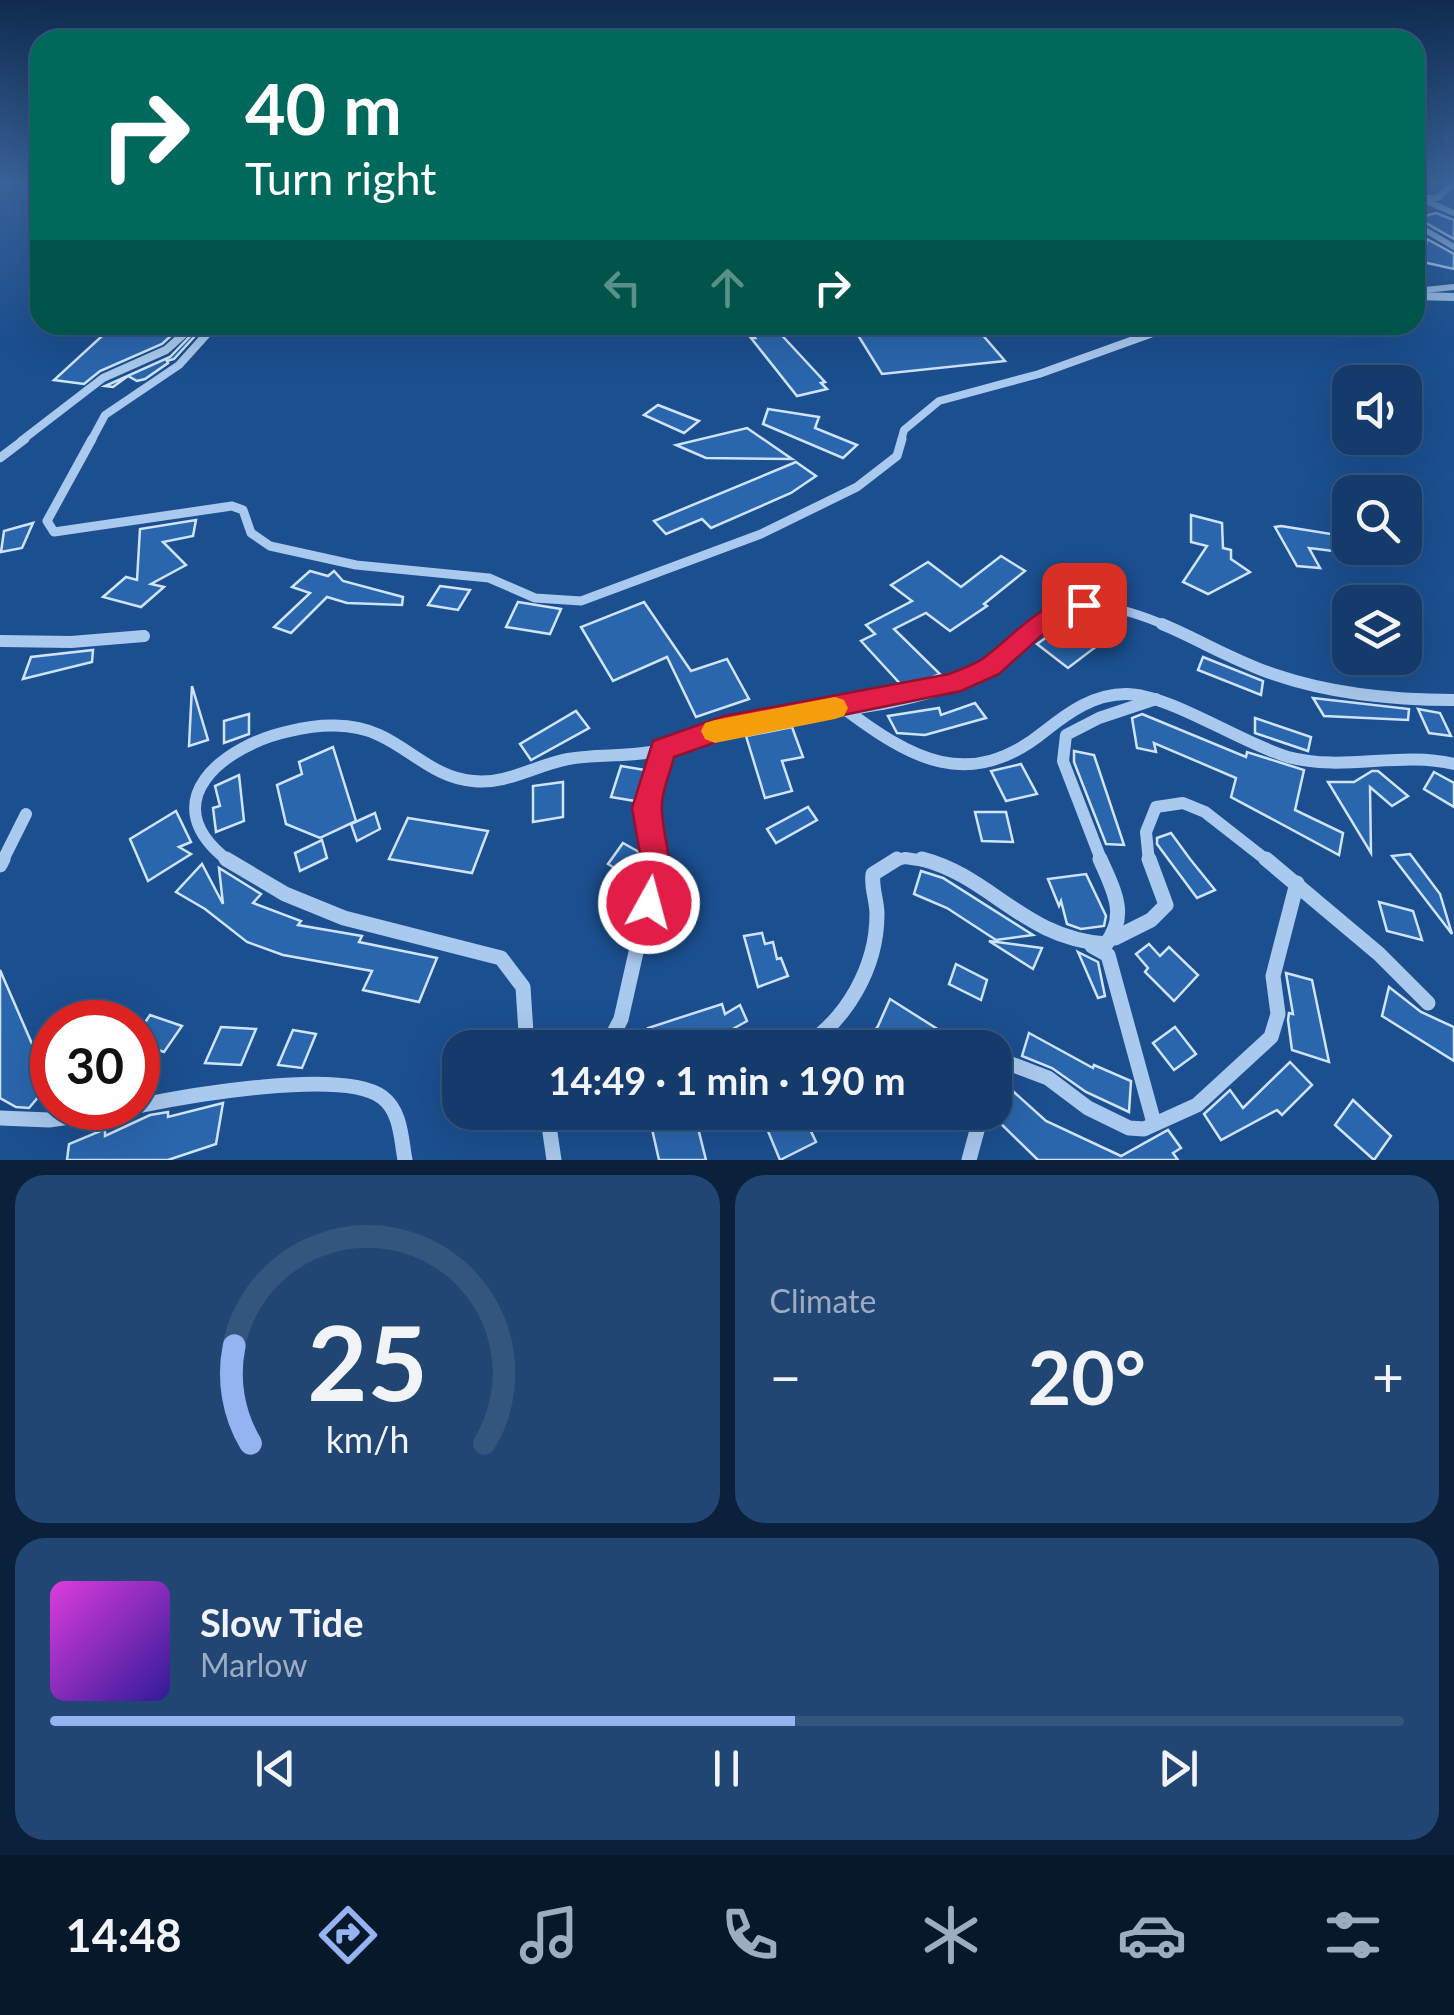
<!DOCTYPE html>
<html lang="en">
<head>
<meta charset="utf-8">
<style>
	body { margin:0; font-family:Lato,sans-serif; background:#214673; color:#f1f3f6; height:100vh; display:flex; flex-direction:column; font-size:38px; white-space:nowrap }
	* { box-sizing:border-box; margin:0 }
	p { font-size:32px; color:#9dadc1 }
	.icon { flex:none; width:55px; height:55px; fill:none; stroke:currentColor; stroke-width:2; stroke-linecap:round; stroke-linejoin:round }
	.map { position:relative; height:1160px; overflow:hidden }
	.drawer { display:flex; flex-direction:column; gap:15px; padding:15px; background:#0b203b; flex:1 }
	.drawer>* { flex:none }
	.hud { position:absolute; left:30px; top:30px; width:1395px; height:305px; border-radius:30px; box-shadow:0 10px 40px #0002,0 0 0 2px #33557e; background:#00695c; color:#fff; overflow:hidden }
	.buttons { position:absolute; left:1332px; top:365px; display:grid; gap:20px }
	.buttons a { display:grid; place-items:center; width:90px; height:90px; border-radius:20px; background:#143b6b; box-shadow:0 10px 40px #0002,0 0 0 2px #33557e; font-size:50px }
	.speed { position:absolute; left:30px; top:1000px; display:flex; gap:20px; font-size:50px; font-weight:700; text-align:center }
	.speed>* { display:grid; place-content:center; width:130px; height:130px; border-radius:50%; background:#143b6b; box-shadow:0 10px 40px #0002,0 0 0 2px #33557e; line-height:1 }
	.speed .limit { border:15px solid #d22; background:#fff; color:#111 }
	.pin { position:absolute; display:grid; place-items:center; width:85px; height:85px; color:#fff; margin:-42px; border-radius:20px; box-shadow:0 5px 15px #0006 }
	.me { position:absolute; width:110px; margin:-55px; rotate:7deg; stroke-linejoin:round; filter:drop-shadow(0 0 8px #0008) }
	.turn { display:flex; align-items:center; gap:35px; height:210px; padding:0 50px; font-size:45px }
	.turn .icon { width:130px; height:130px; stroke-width:2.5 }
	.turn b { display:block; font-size:70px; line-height:85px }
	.lanes { display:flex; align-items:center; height:95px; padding:0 50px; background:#0003; justify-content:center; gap:50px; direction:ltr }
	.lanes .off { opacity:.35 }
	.big { font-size:75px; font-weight:700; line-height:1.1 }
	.drawer .widget { flex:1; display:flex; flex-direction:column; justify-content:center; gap:15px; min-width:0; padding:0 35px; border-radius:30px; background:#214673 }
	.drawer .dial { align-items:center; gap:0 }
	.dial svg { height:260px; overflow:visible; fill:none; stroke:#33557e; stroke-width:7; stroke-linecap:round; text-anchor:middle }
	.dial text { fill:#f1f3f6; stroke:none }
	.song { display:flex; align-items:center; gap:30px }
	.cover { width:120px; height:120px; border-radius:15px; background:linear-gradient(135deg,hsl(300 70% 55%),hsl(250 70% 35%)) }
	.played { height:10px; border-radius:5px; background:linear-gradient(90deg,#95b2f1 55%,#33557e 55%) }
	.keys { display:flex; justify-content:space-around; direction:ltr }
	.heat { display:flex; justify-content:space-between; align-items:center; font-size:55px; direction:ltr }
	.drawer .tiles { flex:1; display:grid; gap:15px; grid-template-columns:1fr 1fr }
	.widget:last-child { grid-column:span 2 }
	.trip { position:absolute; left:442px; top:1030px; width:570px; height:100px; border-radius:30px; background:#143b6b; box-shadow:0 10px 40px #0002,0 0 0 2px #33557e; font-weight:700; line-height:100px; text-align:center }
	.dock { display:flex; height:160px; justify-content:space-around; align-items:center; background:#08182b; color:#9dadc1 }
	.dock .icon { width:70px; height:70px }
	.dock .current { color:#95b2f1 }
	.dock b { font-size:45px; color:#f1f3f6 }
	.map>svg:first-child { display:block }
</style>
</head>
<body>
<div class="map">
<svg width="1454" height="1160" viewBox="0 0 1454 1160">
	<rect width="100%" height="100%" fill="#1b4f8f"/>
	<g fill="#2a66ad" stroke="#cfe3fa" stroke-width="2.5">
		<path d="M1436,213L1454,220V239L1417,218Z"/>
		<path d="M1427,239L1454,254V269L1423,262Z"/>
		<path d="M114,325H183L162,344L100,371L84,384L54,380Z"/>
		<path d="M201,325H205L174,359L167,361L168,363L145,379L137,381L128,376L113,387L105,386L170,357Z"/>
		<path d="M856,325H974L1005,361L882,374L856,332H861Z"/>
		<path d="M775,328L825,382L821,383L827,389L797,396L751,338H755L751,333Z"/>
		<path d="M658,405L699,421L684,433L644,415Z"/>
		<path d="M768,409L819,417L815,428L857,445L843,458L763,424Z"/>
		<path d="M747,428L792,459L706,458L676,445Z"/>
		<path d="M796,462L816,476L791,493L711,528L702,519L666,534L654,521Z"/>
		<path d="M1191,515L1222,523L1223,548L1231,550V559L1250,572L1208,594L1183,582L1207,546L1191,542Z"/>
		<path d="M196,520L193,536L163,542L186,565L151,584L164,587L141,607L103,597L126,577L137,580L140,529Z"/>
		<path d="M33,523L22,548L1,552L4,531Z"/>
		<path d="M1281,526L1350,537V553L1309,548L1320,568L1297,566L1275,527Z"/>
		<path d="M1001,556L1025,571L984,604L987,606L950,631L926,613L894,629L940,674L905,689L861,641L875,634L866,625L912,601L891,585L928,562L961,587Z"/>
		<path d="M310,571L328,576L334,571L343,581L403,597L402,605L347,603L327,597L291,633L274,627L310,593L292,587Z"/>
		<path d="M440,586L470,590L458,610L428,605Z"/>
		<path d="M518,602L561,609L550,634L506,627Z"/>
		<path d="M644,602L691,671L727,659L749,699L696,717L667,657L613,681L581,627Z"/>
		<path d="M1113,617L1123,636H1110L1068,668L1037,644L1072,619Z"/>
		<path d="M93,650L92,662L23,679L31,657Z"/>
		<path d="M1203,657L1263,681L1261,695L1198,670Z"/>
		<path d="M192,686L208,740L189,746Z"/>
		<path d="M1313,698L1409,709L1408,720L1324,716Z"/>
		<path d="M975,703L986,718L925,735L897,733L888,716L939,708L941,715Z"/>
		<path d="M1418,709L1440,713L1451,736L1429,733Z"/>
		<path d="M576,711L589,728L531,760L520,744Z"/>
		<path d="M249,714V734L224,743V721Z"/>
		<path d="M1142,714L1246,757L1247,752L1304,770L1295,810L1343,833L1339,855L1231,797L1236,778L1154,743L1156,752L1137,748L1132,718Z"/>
		<path d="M1255,718L1311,737L1308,751L1255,733Z"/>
		<path d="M792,727L803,757L782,761L792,791L765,798L746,736Z"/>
		<path d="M333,747L356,821L320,838L286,824L277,785L302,774L299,762Z"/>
		<path d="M1074,751L1094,755L1124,845L1106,844L1074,762Z"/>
		<path d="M1021,764L1037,794L1006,801L991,771Z"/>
		<path d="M621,766L645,770L635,801L611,797Z"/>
		<path d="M1372,771H1378L1408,796L1392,806L1370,787L1371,853L1328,782H1354Z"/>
		<path d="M1434,772L1454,783V807L1424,789Z"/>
		<path d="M239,775L244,821L216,832L213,808L220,806L215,786Z"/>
		<path d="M563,782V817L533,822V786Z"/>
		<path d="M808,807L817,820L776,843L767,829Z"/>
		<path d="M176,811L191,842L179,847L191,854L148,881L130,839Z"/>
		<path d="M975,812H1006L1013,842L982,841Z"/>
		<path d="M375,813L380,829L357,841L351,824Z"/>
		<path d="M408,818L488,831L472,873L389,859Z"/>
		<path d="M1171,833L1190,859L1215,890L1197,898L1157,844V838Z"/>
		<path d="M322,840L327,858L300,871L295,853Z"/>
		<path d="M623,843L646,856L634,880L608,864Z"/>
		<path d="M1410,854L1440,894L1452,934L1392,856Z"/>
		<path d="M202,864L223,904L219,868L261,894L253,903L301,921L298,925L362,936L359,942L437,958L419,1002L363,990L372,971L283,955L247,942L205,909L176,892Z"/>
		<path d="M921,871L943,878L1033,935L996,940L947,908L914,894Z"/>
		<path d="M1086,874L1106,916L1104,926L1081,929L1067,924L1061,901L1059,906L1048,879Z"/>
		<path d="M1379,902L1413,911L1422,940L1387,931Z"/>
		<path d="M762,933L765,944L773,942L777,959L781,958L788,976L758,987L744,936Z"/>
		<path d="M989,941L1042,948L1033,969Z"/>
		<path d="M1149,944L1160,956L1169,947L1198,975L1174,1001L1145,972L1148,968L1136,954Z"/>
		<path d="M1078,952L1098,962L1105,996L1098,998Z"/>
		<path d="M956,964L987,980L981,1000L949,984Z"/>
		<path d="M0,970L36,1053L52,1062L43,1077L51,1082L29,1108L16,1107L0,1098Z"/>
		<path d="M1286,973L1312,980L1329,1062L1292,1050L1288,1020L1289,1013L1293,1014Z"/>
		<path d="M1389,987L1421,1012L1454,1027V1061L1382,1016Z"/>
		<path d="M890,999L939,1030L932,1048H862L878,1026Z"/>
		<path d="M722,1004L725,1014L740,1005L747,1021L729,1031L734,1048H652L648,1028Z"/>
		<path d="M150,1015L182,1026L164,1052L138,1043V1033Z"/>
		<path d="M221,1027L256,1029L241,1065L205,1063Z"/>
		<path d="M1175,1027L1196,1054L1174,1070L1153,1043Z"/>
		<path d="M293,1030L316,1034L302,1068L278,1065Z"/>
		<path d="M1029,1033L1093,1068L1094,1065L1131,1081L1129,1112L1086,1092L1052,1068L1022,1056Z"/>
		<path d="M1290,1062L1312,1085L1282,1115L1277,1110L1221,1140L1204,1114L1230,1090L1243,1108Z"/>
		<path d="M1005,1084L1046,1121L1121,1156L1168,1130L1181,1148L1173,1153L1178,1160H1038L995,1118V1099Z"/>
		<path d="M1353,1100L1391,1136L1374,1160L1335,1125Z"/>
		<path d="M223,1103L216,1144L168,1160H67L69,1144L105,1129V1136L150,1115L168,1112V1117Z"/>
		<path d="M669,1112H694L706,1160H659L650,1120Z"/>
		<path d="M760,1112H802L816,1142L780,1160Z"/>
	</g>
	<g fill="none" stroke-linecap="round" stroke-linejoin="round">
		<g stroke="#a9c9ee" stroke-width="6">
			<path d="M1415,198H1438L1454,183"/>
			<path d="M1426,201L1454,213"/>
			<path d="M1415,224L1454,247"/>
			<path d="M1415,291L1454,287"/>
			<path d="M1415,296H1425"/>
		</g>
		<g stroke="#a9c9ee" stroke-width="8">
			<path d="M1415,296L1454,297"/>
			<path d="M599,325L638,331L680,325"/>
			<path d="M21,441L103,378L166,350L194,325"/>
			<path d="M91,441L105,415L179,365L215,325"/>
			<path d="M901,441L904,430L939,401L1039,374L1175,325"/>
		</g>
		<g stroke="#a9c9ee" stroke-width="9">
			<path d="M92,439L47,521L54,532L232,506L243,510L251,533L270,546L356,565L489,578L535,598L581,601L761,534L857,487L897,456L902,439"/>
			<path d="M0,458L25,439"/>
			<path d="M1035,626C1076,593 1123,607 1167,626"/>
		</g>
		<g stroke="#a9c9ee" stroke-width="12">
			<path d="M1162,624C1200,640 1236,662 1276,675C1332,694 1395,700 1454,700"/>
			<path d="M0,641L71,642L144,636"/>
			<path d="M842,707C911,759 969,793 1045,731C1069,712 1094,694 1126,694C1169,694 1241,743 1288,757C1344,772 1399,751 1454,764"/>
			<path d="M2,862L26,814"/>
			<path d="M230,862C150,802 224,745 290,731C318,724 352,722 379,735C412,750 435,778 473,781C506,785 536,765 568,759C595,754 623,757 651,752C688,746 722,728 760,722C828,711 903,707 967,679C996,667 1015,644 1038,624"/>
			<path d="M657,862L646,808L663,750"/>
			<path d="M890,862L905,858L932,862"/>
			<path d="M1102,862L1063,761L1066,735L1099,718L1156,699"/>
			<path d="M1149,862L1146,832L1156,807L1183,803L1205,812L1269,862"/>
		</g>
		<g stroke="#a9c9ee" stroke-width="15">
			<path d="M226,859L285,894L344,918L501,958L523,987L527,1048"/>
			<path d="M922,859C992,877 1023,938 1106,944C1129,915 1113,889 1100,859"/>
			<path d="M1266,859L1379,954L1428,1003"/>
			<path d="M0,865L3,859"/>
			<path d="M1115,938L1151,920L1166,905L1149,859"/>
			<path d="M1092,946L1108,955L1154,1123"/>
			<path d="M606,1048L621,1019L657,859"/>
			<path d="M802,1048C847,1020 877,967 877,914C877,900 871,888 873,874L897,859"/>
			<path d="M995,1075L1011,1064L1048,1078L1088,1108L1129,1128L1144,1129L1197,1105L1271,1037L1278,1014L1273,976L1297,883"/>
			<path d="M138,1106C186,1096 343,1068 382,1097C401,1111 401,1138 405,1160"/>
			<path d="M547,1112L554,1160"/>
			<path d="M0,1118L49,1120L131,1108"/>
			<path d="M969,1160L982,1112"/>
		</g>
	</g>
	<linearGradient id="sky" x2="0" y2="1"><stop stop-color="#0f2b4f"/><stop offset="0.53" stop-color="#39639b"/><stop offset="1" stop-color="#39639b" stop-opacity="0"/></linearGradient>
	<rect width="1454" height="343" fill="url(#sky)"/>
	<path fill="#e11d48" stroke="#92132f" stroke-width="2.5" d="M1084,596L1096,605L1092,611L1053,625L999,674L961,691L725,739L674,757C670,774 660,795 662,812C665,853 679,870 660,914L649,919L638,914L633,903L641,859L632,808L653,741L724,716L949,674C961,669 975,665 985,657C1018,632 1040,601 1084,596Z"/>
	<path fill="#f59e0b" d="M835,697L844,700L848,708L844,716L835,719L715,743L705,739L701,731L705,723L715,720Z"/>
</svg>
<div class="buttons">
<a><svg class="icon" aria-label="sound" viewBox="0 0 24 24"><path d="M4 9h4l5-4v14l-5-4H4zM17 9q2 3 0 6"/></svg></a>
<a><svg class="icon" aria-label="search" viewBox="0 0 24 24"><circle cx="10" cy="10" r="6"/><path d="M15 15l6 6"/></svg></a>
<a><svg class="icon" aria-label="layers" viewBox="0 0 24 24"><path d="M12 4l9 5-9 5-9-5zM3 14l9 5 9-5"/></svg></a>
</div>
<div class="speed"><div class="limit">30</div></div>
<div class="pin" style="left:1084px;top:605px;background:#d93025"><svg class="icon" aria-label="arrive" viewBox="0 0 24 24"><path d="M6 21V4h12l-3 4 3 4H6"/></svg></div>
<svg class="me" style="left:649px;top:903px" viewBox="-20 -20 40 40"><circle r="17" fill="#e11d48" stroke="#fff" stroke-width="3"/><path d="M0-11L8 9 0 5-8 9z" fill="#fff"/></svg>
<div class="trip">14:49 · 1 min · 190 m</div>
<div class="hud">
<div class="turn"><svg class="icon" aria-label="right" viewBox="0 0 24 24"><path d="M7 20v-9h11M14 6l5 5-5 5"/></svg><div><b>40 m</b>Turn right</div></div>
<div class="lanes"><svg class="icon off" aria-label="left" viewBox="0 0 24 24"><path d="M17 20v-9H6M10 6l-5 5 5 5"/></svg><svg class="icon off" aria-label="ahead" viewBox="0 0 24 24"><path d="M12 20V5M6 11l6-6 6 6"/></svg><svg class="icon" aria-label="right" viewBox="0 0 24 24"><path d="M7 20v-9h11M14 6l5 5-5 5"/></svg></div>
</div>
</div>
<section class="drawer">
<div class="tiles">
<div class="widget dial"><svg viewBox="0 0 100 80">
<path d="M14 69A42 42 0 1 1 86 69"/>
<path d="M14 69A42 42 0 0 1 9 39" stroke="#95b2f1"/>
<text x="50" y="56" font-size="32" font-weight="700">25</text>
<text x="50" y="72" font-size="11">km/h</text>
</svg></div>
<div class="widget"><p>Climate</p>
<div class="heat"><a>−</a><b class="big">20°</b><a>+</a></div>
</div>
<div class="widget">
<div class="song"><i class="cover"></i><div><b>Slow Tide</b><p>Marlow</p></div></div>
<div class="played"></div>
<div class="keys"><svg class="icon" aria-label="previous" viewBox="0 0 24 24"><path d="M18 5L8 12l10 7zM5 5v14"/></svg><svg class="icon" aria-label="pause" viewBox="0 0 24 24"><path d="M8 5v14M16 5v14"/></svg><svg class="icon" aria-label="next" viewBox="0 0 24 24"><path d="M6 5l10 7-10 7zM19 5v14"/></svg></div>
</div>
</div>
</section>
<nav class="dock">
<b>14:48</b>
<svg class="icon current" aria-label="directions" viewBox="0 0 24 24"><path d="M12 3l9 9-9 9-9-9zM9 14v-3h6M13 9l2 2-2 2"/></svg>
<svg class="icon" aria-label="music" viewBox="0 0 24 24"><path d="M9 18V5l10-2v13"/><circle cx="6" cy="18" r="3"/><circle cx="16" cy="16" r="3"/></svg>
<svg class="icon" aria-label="phone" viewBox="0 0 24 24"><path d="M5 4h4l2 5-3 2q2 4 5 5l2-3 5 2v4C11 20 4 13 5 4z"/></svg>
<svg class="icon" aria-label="climate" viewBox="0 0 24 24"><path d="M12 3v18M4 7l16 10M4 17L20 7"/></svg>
<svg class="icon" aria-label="car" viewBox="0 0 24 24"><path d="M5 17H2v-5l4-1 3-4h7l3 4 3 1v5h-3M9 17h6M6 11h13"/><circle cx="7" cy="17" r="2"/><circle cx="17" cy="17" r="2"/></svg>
<svg class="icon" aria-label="filters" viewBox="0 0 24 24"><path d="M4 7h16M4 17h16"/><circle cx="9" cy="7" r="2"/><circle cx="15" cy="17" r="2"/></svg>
</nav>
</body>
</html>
